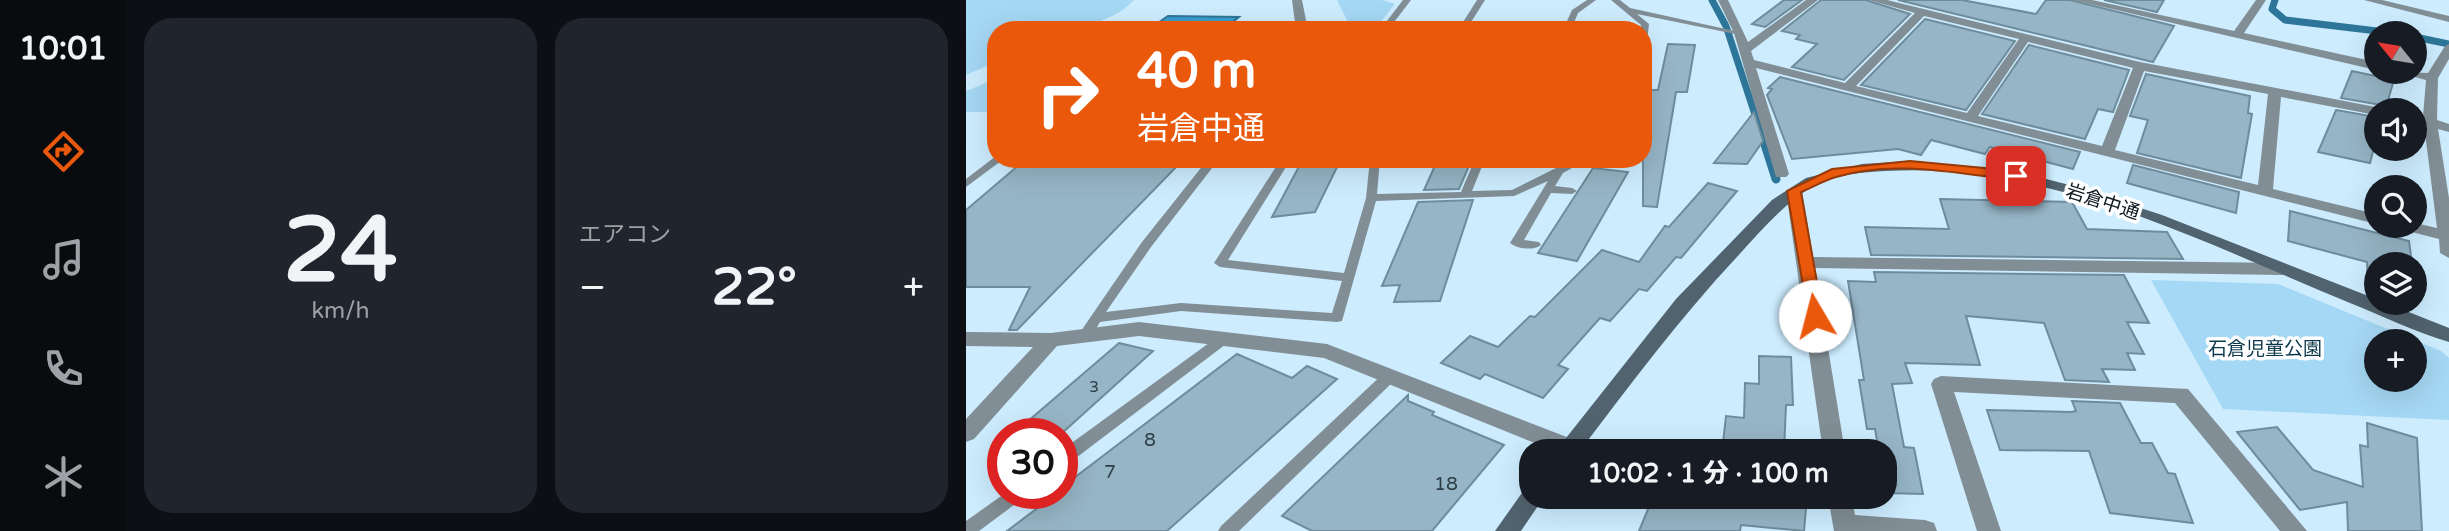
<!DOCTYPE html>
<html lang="ja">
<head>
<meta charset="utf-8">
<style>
	body { margin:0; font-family:"Varela Round","Noto Sans JP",sans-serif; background:#20242c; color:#f1f3f6; height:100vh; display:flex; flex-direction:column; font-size:26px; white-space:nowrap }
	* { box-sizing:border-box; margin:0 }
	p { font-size:23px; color:#9ea1a6 }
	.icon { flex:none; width:38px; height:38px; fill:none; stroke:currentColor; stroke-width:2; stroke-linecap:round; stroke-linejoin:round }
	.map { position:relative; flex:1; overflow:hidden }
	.panel { display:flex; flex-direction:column; gap:18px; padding:18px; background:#0d0f14; width:840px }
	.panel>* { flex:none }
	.guide { position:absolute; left:21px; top:21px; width:665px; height:147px; border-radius:28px; box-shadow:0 7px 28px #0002; background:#ea580c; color:#fff; overflow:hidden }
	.needle { width:46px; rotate:300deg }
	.controls { position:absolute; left:1398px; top:21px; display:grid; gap:14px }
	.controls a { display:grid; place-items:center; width:63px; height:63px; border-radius:50%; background:#171b24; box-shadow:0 7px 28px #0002; font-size:35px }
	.speed { position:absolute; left:21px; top:418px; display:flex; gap:14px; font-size:35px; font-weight:700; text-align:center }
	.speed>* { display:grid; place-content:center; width:91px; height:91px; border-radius:50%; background:#171b24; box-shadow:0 7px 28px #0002; line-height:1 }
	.speed .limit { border:10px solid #d22; background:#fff; color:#111 }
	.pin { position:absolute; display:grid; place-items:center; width:60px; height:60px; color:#fff; margin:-30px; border-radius:14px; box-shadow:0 4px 10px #0006 }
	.me { position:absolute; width:77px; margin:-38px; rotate:352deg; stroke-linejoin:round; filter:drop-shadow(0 0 5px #0008) }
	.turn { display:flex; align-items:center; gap:24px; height:147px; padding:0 35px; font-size:32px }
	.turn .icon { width:91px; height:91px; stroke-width:2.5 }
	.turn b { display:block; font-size:49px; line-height:60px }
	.big { font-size:52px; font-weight:800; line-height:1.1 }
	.panel .widget { flex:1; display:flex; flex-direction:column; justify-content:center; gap:10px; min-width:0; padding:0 24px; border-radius:28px; background:#20242c }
	.panel .dial { align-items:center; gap:0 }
	.dial b { font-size:91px; line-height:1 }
	.heat { display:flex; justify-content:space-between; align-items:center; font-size:38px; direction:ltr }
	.panel .tiles { flex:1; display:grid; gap:18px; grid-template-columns:repeat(2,1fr) }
	.trip { position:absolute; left:553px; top:439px; width:378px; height:70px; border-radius:28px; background:#171b24; box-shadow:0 7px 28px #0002; font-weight:800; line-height:70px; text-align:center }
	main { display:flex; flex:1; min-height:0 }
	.tab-bar { display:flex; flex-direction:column; width:126px; justify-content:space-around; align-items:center; background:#090b0e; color:#9ea1a6 }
	.tab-bar .icon { width:49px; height:49px }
	.tab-bar .active { color:#ea580c }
	.tab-bar b { font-size:32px; color:#f1f3f6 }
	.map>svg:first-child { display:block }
</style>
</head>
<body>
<main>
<nav class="tab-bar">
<b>10:01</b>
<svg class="icon active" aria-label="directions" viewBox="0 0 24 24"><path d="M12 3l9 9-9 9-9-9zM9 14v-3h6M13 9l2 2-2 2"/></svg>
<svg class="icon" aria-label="music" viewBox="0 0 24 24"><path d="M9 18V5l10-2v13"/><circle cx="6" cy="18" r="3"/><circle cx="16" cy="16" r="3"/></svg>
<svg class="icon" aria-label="phone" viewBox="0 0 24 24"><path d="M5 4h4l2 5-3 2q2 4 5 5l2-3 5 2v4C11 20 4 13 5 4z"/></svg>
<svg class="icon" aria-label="climate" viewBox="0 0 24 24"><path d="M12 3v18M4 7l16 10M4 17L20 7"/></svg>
</nav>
<section class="panel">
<div class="tiles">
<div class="widget dial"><b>24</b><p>km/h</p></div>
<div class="widget"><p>エアコン</p>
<div class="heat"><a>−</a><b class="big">22°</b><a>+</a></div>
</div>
</div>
</section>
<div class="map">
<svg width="1483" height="531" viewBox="0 0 1483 531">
	<rect width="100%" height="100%" fill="#cdedff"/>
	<g fill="#a5d8f4" fill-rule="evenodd">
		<path d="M0,0H168C137,34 72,30 30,30V62L0,75Z"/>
		<path d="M371,0H417L429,4L408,30H379L381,20Z"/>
		<path d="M30,79V112H0V91Z"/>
		<path d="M1185,280L1312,284L1475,351L1483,358V420L1257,409ZM1449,341V380H1410V341Z"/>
	</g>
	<path fill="#3c9fce" stroke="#2e7699" stroke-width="2" d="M202,16L273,17L257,30H182Z"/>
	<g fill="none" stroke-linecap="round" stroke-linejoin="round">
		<g stroke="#2e7699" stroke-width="7">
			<path d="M746,0L760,26L794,130"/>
			<path d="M1309,0L1306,9L1319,20L1428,33"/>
			<path d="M1449,37L1483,44"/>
		</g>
		<path stroke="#2e7699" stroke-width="9" d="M794,129L810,179"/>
	</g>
	<g fill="#96b5c6" stroke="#6e8c9c" stroke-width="2">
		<path d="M818,0H836L799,27L786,24Z"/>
		<path d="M855,0H900L944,14L878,80L826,67L851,44L830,39L834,35L816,31Z"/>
		<path d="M932,0H996L1070,14L1080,0H1104L1208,26L1187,62Z"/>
		<path d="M1138,0H1198L1191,12Z"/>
		<path d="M959,19L1049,41L1000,110L895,85Z"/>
		<path d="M702,44L729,45L721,92H710L691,207L677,206V90H692Z"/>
		<path d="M1063,45L1163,70L1147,112L1132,109L1119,139L1016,114Z"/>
		<path d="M1386,71L1428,80L1419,110L1415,105L1375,98Z"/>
		<path d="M1180,74L1284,96L1282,113L1286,114L1275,178L1171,153L1182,120L1164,116Z"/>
		<path d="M814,77L1114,152L1107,169L1024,147L1019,154L965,140L955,155L932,149L826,159L801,95L806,89L802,88Z"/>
		<path d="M1370,110L1410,117V140L1404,163L1352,152Z"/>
		<path d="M788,112L797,141L781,164L748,163Z"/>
		<path d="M60,159H218L51,330H43L64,287H0V210Z"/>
		<path d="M337,159H375L349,212L306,217Z"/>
		<path d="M472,159H506L493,189L458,190Z"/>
		<path d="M1167,165L1273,192L1270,213L1161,183Z"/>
		<path d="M627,168L662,172L611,261L572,253Z"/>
		<path d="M742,183L771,191L715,258L710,257L681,291L673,289L644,321L634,318L592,365L602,369L577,398L519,374L514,379L475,363L504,336L532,347L564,316L569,317L636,250L673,262L699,226L703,227Z"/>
		<path d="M974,199L1106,202L1121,229L1201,232L1217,259L905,255L899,227L983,229Z"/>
		<path d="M507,200L474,301L428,302L434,285L416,286L452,202Z"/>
		<path d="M1324,211L1443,241L1446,264H1410V285L1402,282L1401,262L1322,241Z"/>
		<path d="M908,272L1158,275L1183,323L1161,322L1178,354L1161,353L1169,370L1136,369L1143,382L1099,380L1078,323L1000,316L1014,365L939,363L946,383L926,384L938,447L948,448L957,494L919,493V452H913L909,429H901L893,380H898L882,281L910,282Z"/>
		<path d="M153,343L187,351L95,434H47Z"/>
		<path d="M271,354L326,378L341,366L371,379L201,531H41L90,494H96V489L104,481Z"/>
		<path d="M793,356L825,357L827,405H820L818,452H756L760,416L778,418L779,383L793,384Z"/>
		<path d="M442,395V401L468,412L466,415L538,445L466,531H346L316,516Z"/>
		<path d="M1106,401L1154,403L1175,443H1186L1202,473L1209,474L1227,523L1144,513L1123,451L1034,450L1021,410L1105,412L1110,411Z"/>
		<path d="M1401,423L1451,438L1456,531H1382L1381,502L1334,510L1271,432L1311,427L1347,470L1397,487L1394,445L1402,447Z"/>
		<path d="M687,497H841L838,531L775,525L774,531H673Z"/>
	</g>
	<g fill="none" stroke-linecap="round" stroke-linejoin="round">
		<g fill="#818e95" fill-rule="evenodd">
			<path d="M437,0H445L422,30H414Z"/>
			<path d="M511,0H519L500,30H492Z"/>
			<path d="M621,0H630L612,13L605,30H597L606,10Z"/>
			<path d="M645,0H654L664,8L778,33L774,35L671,14L683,24L681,42L677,44V30H674L675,25Z"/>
			<path d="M30,156V159H36L35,161L0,187V179Z"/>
			<path d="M242,159H253L185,247L140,312L215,303L366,313L376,281L254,267L248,263L315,159H325L262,260L378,273L400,198L404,159H414L411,194L495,192L509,159H519L506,191L546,190L608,159H622L597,173L589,186L606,188L611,191L606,194L585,193L558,240L573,242L575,245C568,251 551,249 544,243L582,181L548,196L410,201L376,321L371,322L215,311L134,322L125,337H115L113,334L115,331L176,242Z"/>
			<path d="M259,333L264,335L266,338L264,341L102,464L96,465V450L254,335Z"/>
			<path d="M425,370L430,371L432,375L430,379L273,531H252L255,526L420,371Z"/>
			<path d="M38,494H58L56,499L13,531H0V521Z"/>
		</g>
		<g fill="#818e95" fill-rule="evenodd">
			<path d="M326,0H336L342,30H330Z"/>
			<path d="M752,0H762L782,42L840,0H852L785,51L788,60L879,83L949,13L903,0H921L1174,62L1415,108L1416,110H1410V115L1315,97L1307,189L1410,214V224L790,68L823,174L820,177H810L768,33ZM958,16L1053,39L1001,113L890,86ZM1062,42L1167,68L1136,146L1012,116ZM1178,71L1302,94L1292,185L1149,150Z"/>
			<path d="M1107,0H1126L1268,31L1290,0H1300L1278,33L1410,62V70Z"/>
			<path d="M1398,0H1416L1483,16V22Z"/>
			<path d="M1483,44V59L1472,78L1471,120L1483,124V132L1472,129L1483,198V258L1474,253L1473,239L1434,229L1432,226H1449V223L1471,228L1458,125L1449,122V114L1457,116L1460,80L1431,72L1462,73L1479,46Z"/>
			<path d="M828,186L836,191L847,257L1317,263L1326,269L1317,275L849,268L879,452H857L820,191Z"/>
			<path d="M173,322L361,344L611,441L614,447L612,452H591L358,358L173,336L91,346L8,439L0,442V419L67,347L0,346V332L85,333Z"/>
			<path d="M975,376L1222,389L1341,531H1314L1209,403L988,392L1035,531H1011L965,384L968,379Z"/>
			<path d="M862,497H886L889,515L959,520L968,523L971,531H868Z"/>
		</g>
		<g fill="#51636e" fill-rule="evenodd">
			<path d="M944,161L1050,171L1107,186L1196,215L1410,299V303H1420L1483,328V342C1449,332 1417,316 1384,303C1238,243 1082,161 919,171C897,172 867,175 847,186C816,205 794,232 770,258C713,319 664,385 613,452H589L710,299L806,200L840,178L896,164Z"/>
			<path d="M565,487V497H578L555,531H529L558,490Z"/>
		</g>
	</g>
	<path fill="#ea580c" stroke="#983908" stroke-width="2" d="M944,161L1050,171L1057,176L1050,180C993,174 927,159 870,177C859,180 847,187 835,192L857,316L855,321H843L821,191L866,169Z"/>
	<g text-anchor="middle" stroke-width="7" stroke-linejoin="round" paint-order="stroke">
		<g font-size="16" fill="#2e3e47">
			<text x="128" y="392">3</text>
		</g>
		<g font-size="19" fill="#0c171d" stroke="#fff">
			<text transform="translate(1137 201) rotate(18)" y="7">岩倉中通</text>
		</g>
		<g font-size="19" fill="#0c374b" stroke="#fff">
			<text x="1299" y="355">石倉児童公園</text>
		</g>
		<g font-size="19" fill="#2e3e47">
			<text x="184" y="446">8</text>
			<text x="144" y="478">7</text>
			<text x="480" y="490">18</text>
		</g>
	</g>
</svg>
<div class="controls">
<a><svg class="needle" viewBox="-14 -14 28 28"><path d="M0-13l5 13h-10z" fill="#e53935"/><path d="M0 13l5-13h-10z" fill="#9ea1a6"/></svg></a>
<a><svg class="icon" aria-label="sound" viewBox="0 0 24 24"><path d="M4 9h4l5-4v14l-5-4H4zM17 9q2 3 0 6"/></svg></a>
<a><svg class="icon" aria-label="search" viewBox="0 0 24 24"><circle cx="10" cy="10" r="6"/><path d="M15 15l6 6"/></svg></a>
<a><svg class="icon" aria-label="layers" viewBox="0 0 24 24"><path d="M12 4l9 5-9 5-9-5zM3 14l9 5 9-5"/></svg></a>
<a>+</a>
</div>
<div class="speed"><div class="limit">30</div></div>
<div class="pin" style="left:1050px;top:176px;background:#d93025"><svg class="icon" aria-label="arrive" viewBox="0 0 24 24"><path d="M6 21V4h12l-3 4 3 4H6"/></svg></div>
<svg class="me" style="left:849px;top:316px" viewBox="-20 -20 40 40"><circle r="19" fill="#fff"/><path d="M0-13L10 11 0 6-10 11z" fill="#ea580c"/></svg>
<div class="trip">10:02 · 1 分 · 100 m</div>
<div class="guide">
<div class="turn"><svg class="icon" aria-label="right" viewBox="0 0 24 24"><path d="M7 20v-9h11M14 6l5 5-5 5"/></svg><div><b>40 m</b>岩倉中通</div></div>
</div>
</div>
</main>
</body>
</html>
